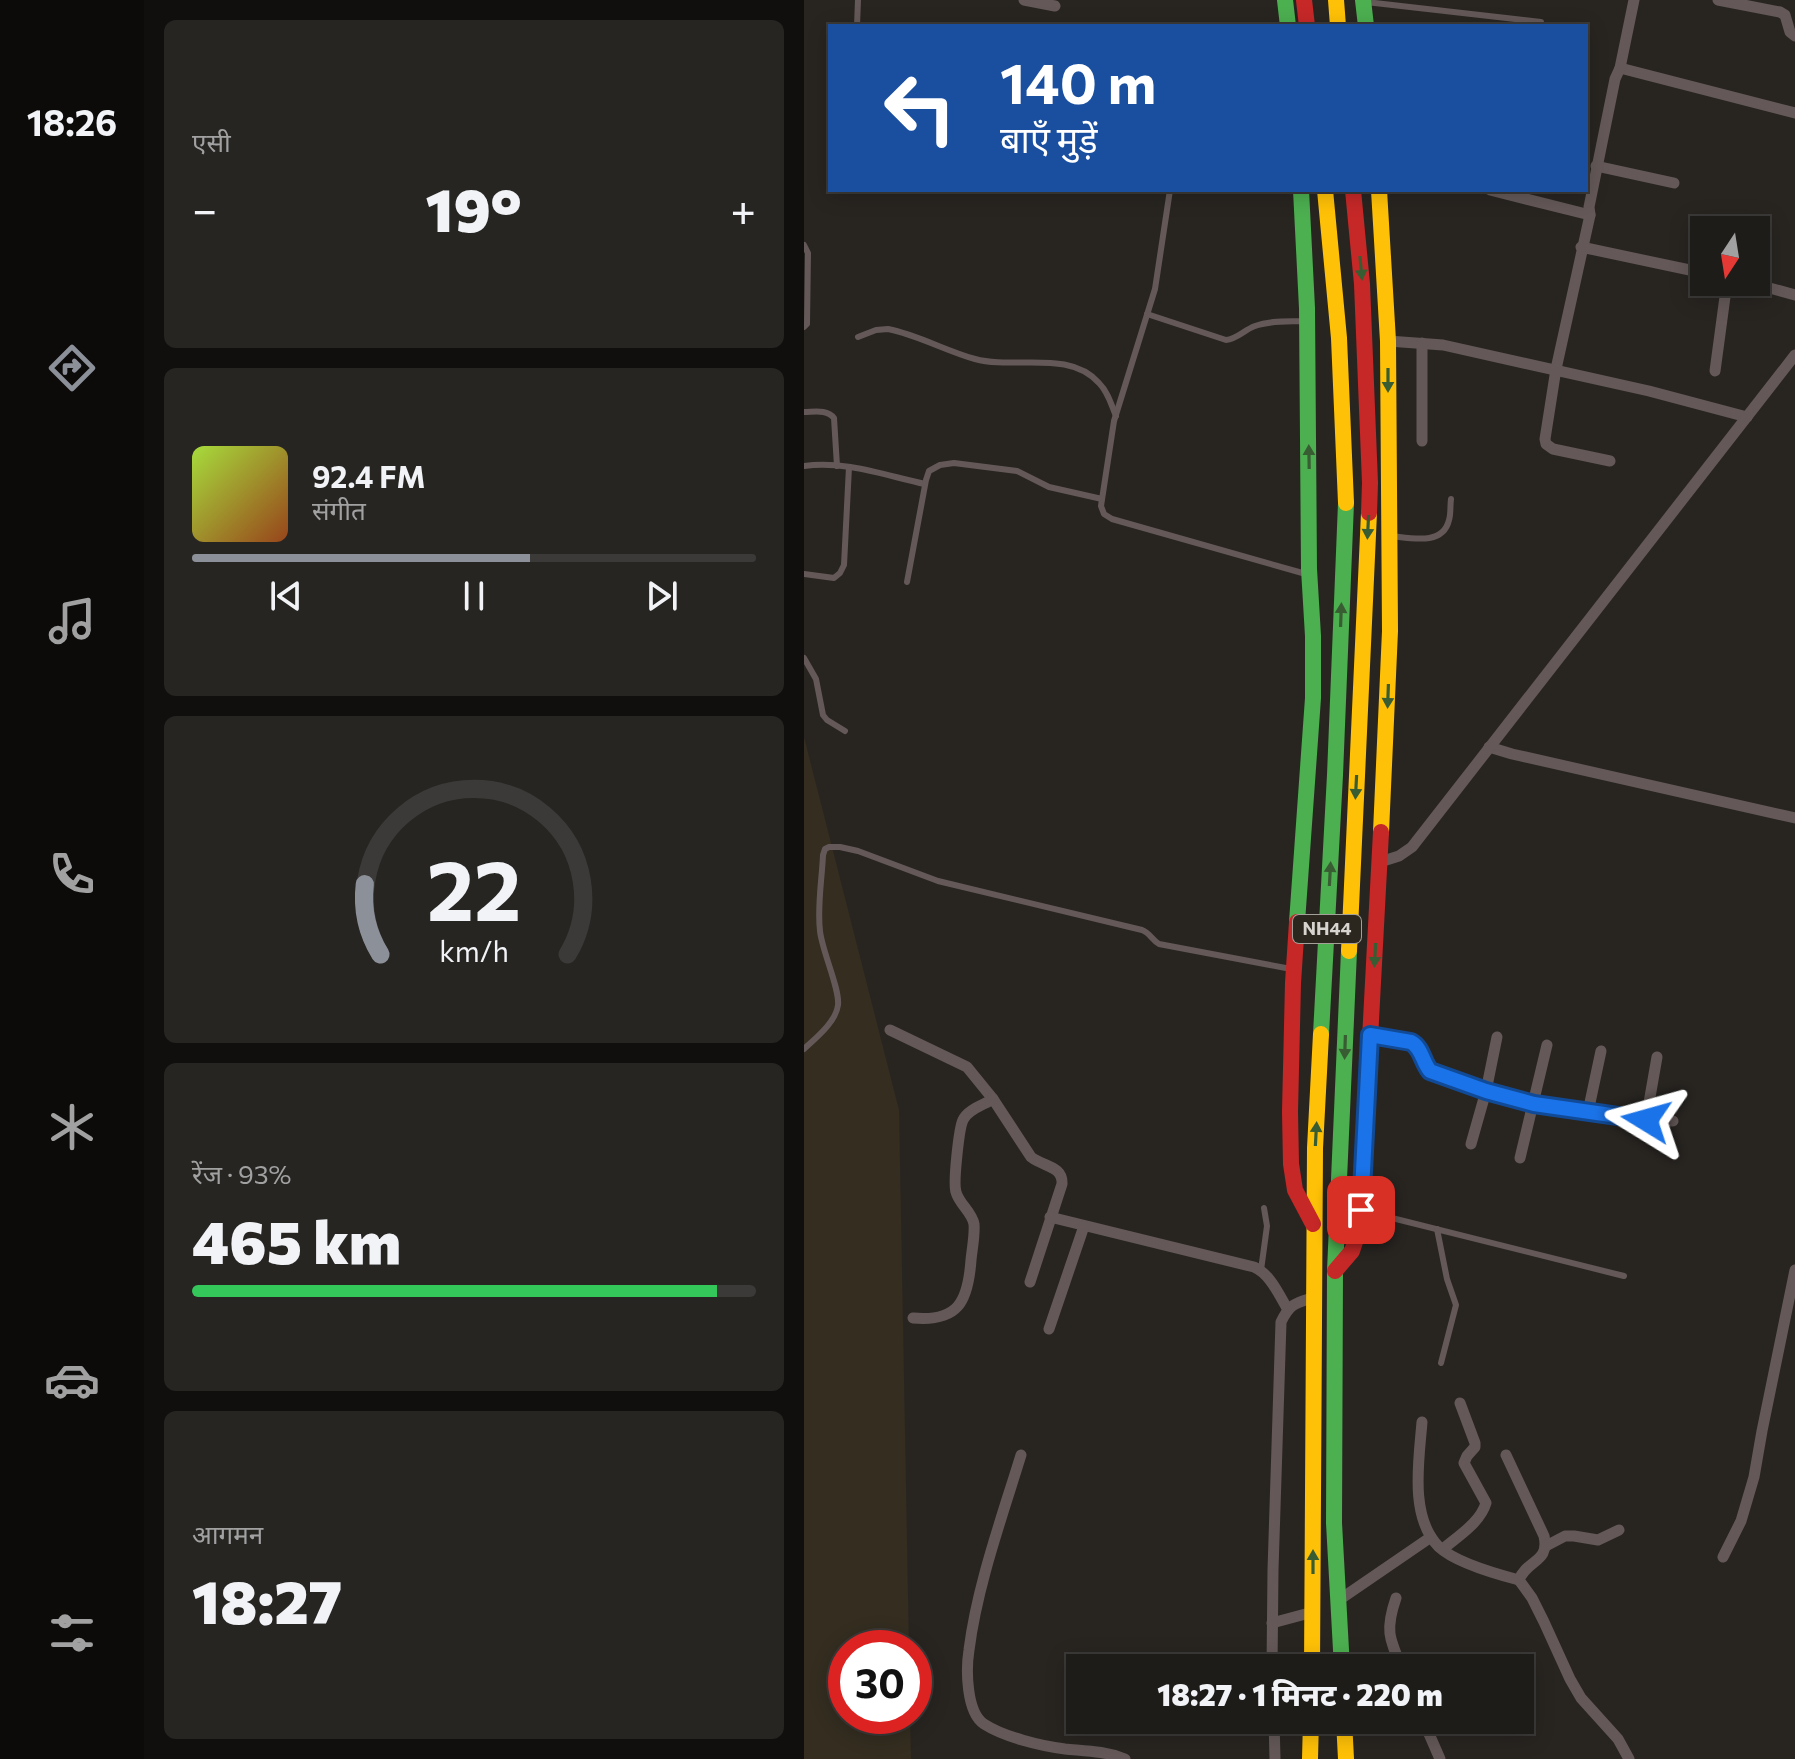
<!DOCTYPE html>
<html lang="hi">
<head>
<meta charset="utf-8">
<style>
	body { margin:0; font-family:Commissioner,"Noto Sans Devanagari",sans-serif; background:#262522; color:#f1f3f6; height:100vh; display:flex; flex-direction:column; font-size:30px; white-space:nowrap }
	* { box-sizing:border-box; margin:0 }
	p { font-size:26px; color:#a1a1a2 }
	.icon { flex:none; width:44px; height:44px; fill:none; stroke:currentColor; stroke-width:2; stroke-linecap:round; stroke-linejoin:round }
	.map { position:relative; flex:1; overflow:hidden }
	.panel { display:flex; flex-direction:column; gap:20px; padding:20px; background:#100f0e; width:660px }
	.panel>* { flex:none }
	.banner { position:absolute; left:24px; top:24px; width:760px; height:168px; border-radius:0px; box-shadow:0 4px 20px #0003,0 0 0 2px #3c3a38; background:#1a4fa0; color:#fff; overflow:hidden }
	.needle { width:52px; rotate:192deg }
	.fabs { position:absolute; left:886px; top:216px; display:grid; gap:16px }
	.fabs a { display:grid; place-items:center; width:80px; height:80px; border-radius:0px; background:#1e1c19; box-shadow:0 4px 20px #0003,0 0 0 2px #3c3a38; font-size:40px }
	.speed { position:absolute; left:24px; top:1630px; display:flex; gap:16px; font-size:40px; font-weight:700; text-align:center }
	.speed>* { display:grid; place-content:center; width:104px; height:104px; border-radius:50%; background:#1e1c19; box-shadow:0 4px 20px #0003,0 0 0 2px #3c3a38; line-height:1 }
	.speed .limit { border:12px solid #d22; background:#fff; color:#111 }
	.pin { position:absolute; display:grid; place-items:center; width:68px; height:68px; color:#fff; margin:-34px; border-radius:16px; box-shadow:0 4px 12px #0006 }
	.me { position:absolute; width:88px; margin:-44px; rotate:278deg; stroke-linejoin:round; filter:drop-shadow(0 0 6px #0008) }
	.turn { display:flex; align-items:center; gap:28px; height:168px; padding:0 40px; font-size:36px }
	.turn .icon { width:104px; height:104px; stroke-width:2.5 }
	.turn b { display:block; font-size:56px; line-height:68px }
	.big { font-size:60px; font-weight:800; line-height:1.1 }
	.panel .widget { flex:1; display:flex; flex-direction:column; justify-content:center; gap:12px; min-width:0; padding:0 28px; border-radius:12px; background:#262522 }
	.panel .dial { align-items:center; gap:0 }
	.dial svg { height:208px; overflow:visible; fill:none; stroke:#3c3a38; stroke-width:7; stroke-linecap:round; text-anchor:middle }
	.dial text { fill:#f1f3f6; stroke:none }
	.song { display:flex; align-items:center; gap:24px }
	.cover { width:96px; height:96px; border-radius:12px; background:linear-gradient(135deg,hsl(80 70% 55%),hsl(20 70% 35%)) }
	.played { height:8px; border-radius:4px; background:linear-gradient(90deg,#8c9099 60%,#3c3a38 60%) }
	.keys { display:flex; justify-content:space-around; direction:ltr }
	.heat { display:flex; justify-content:space-between; align-items:center; font-size:44px; direction:ltr }
	.charge { height:12px; border-radius:6px; background:linear-gradient(90deg,#34c759 93%,#3c3a38 0) }
	.trip { position:absolute; left:262px; top:1654px; width:468px; height:80px; border-radius:0px; background:#1e1c19; box-shadow:0 4px 20px #0003,0 0 0 2px #3c3a38; font-weight:800; line-height:80px; text-align:center }
	main { display:flex; flex:1; min-height:0 }
	.menu { display:flex; flex-direction:column; width:144px; justify-content:space-around; align-items:center; background:#0c0b0a; color:#a1a1a2 }
	.menu .icon { width:56px; height:56px }
	.menu .current { color:#8c9099 }
	.menu b { font-size:36px; color:#f1f3f6 }
	.map>svg:first-child { display:block }
</style>
</head>
<body>
<main>
<nav class="menu">
<b>18:26</b>
<svg class="icon current" aria-label="directions" viewBox="0 0 24 24"><path d="M12 3l9 9-9 9-9-9zM9 14v-3h6M13 9l2 2-2 2"/></svg>
<svg class="icon" aria-label="music" viewBox="0 0 24 24"><path d="M9 18V5l10-2v13"/><circle cx="6" cy="18" r="3"/><circle cx="16" cy="16" r="3"/></svg>
<svg class="icon" aria-label="phone" viewBox="0 0 24 24"><path d="M5 4h4l2 5-3 2q2 4 5 5l2-3 5 2v4C11 20 4 13 5 4z"/></svg>
<svg class="icon" aria-label="climate" viewBox="0 0 24 24"><path d="M12 3v18M4 7l16 10M4 17L20 7"/></svg>
<svg class="icon" aria-label="car" viewBox="0 0 24 24"><path d="M5 17H2v-5l4-1 3-4h7l3 4 3 1v5h-3M9 17h6M6 11h13"/><circle cx="7" cy="17" r="2"/><circle cx="17" cy="17" r="2"/></svg>
<svg class="icon" aria-label="filters" viewBox="0 0 24 24"><path d="M4 7h16M4 17h16"/><circle cx="9" cy="7" r="2"/><circle cx="15" cy="17" r="2"/></svg>
</nav>
<section class="panel">
<div class="widget"><p>एसी</p>
<div class="heat"><a>−</a><b class="big">19°</b><a>+</a></div>
</div>
<div class="widget">
<div class="song"><i class="cover"></i><div><b>92.4 FM</b><p>संगीत</p></div></div>
<div class="played"></div>
<div class="keys"><svg class="icon" aria-label="previous" viewBox="0 0 24 24"><path d="M18 5L8 12l10 7zM5 5v14"/></svg><svg class="icon" aria-label="pause" viewBox="0 0 24 24"><path d="M8 5v14M16 5v14"/></svg><svg class="icon" aria-label="next" viewBox="0 0 24 24"><path d="M6 5l10 7-10 7zM19 5v14"/></svg></div>
</div>
<div class="widget dial"><svg viewBox="0 0 100 80">
<path d="M14 69A42 42 0 1 1 86 69"/>
<path d="M14 69A42 42 0 0 1 8 42" stroke="#8c9099"/>
<text x="50" y="56" font-size="32" font-weight="700">22</text>
<text x="50" y="72" font-size="11">km/h</text>
</svg></div>
<div class="widget"><p>रेंज · 93%</p><b class="big">465 km</b><div class="charge"></div></div>
<div class="widget"><p>आगमन</p><b class="big">18:27</b></div>
</section>
<div class="map">
<svg width="991" height="1759" viewBox="0 0 991 1759">
	<rect width="100%" height="100%" fill="#282521"/>
	<path fill="#342d20" d="M0,737L95,1110L105,1648H42V1716H106L107,1759H0Z"/>
	<g fill="none" stroke-linecap="round" stroke-linejoin="round">
		<g stroke="#645958" stroke-width="6">
			<path d="M562,2L737,22"/>
			<path d="M53,26L54,0"/>
			<path d="M366,190L351,289L310,421L297,506L300,514L308,519L502,574"/>
			<path d="M0,245L4,253L3,324L0,327"/>
			<path d="M343,314L422,340C433,339 440,330 451,326C467,320 486,322 503,321"/>
			<path d="M54,337L72,330L84,329C114,335 142,351 171,359C210,370 265,349 295,383C304,392 307,404 312,416"/>
			<path d="M0,412C10,412 23,409 30,418L33,466"/>
			<path d="M0,466C40,460 83,476 121,484"/>
			<path d="M587,536C607,538 639,546 645,520C647,514 646,506 647,499"/>
			<path d="M0,574L30,578L36,573L40,565L45,467"/>
			<path d="M103,582L122,480L125,471L136,465L150,463L213,471L245,487L298,499"/>
			<path d="M0,658L12,679L19,715L23,720L41,731"/>
			<path d="M0,1049C12,1038 32,1022 34,1005C36,989 18,951 16,931C13,906 18,879 19,855L21,849L25,847H36L54,851L134,881L338,930C346,933 348,940 355,944L487,969"/>
			<path d="M560,1211L820,1276"/>
			<path d="M633,1229L643,1279L652,1305L637,1363"/>
			<path d="M457,1270L463,1226L460,1208"/>
		</g>
		<g stroke="#645958" stroke-width="11">
			<path d="M220,0L251,6"/>
			<path d="M914,0L976,12L981,15L986,32L991,36"/>
			<path d="M816,68L991,113"/>
			<path d="M792,166L870,183"/>
			<path d="M686,190L786,215"/>
			<path d="M777,247L900,273"/>
			<path d="M944,282L991,295"/>
			<path d="M584,341L639,345L845,391L943,417"/>
			<path d="M618,343V441"/>
			<path d="M911,371L923,282"/>
			<path d="M806,461L749,449L742,444L741,439L752,369L786,215L785,207L811,79L816,68L830,0"/>
			<path d="M685,747L708,754L991,818"/>
			<path d="M576,862L595,856L608,847L991,355"/>
			<path d="M86,1030L163,1067L189,1099L227,1157C240,1167 259,1166 258,1184L226,1282"/>
			<path d="M566,1035L607,1042C618,1048 618,1061 626,1071L682,1091L730,1104L842,1120L869,1121"/>
			<path d="M784,1112L797,1051"/>
			<path d="M842,1120L853,1057"/>
			<path d="M667,1144L682,1091L693,1037"/>
			<path d="M716,1158L743,1045"/>
			<path d="M246,1217L450,1267C466,1274 474,1293 483,1308"/>
			<path d="M109,1318C154,1322 164,1302 167,1260C168,1249 171,1235 170,1224C168,1212 155,1204 152,1192C149,1183 155,1128 159,1120C164,1109 180,1105 189,1099"/>
			<path d="M245,1329L280,1226"/>
			<path d="M618,1422C615,1460 605,1517 635,1547C652,1563 692,1574 715,1580"/>
			<path d="M217,1455C198,1517 173,1586 165,1650C162,1669 162,1712 180,1724C200,1737 237,1746 261,1749C282,1751 301,1751 321,1759"/>
			<path d="M702,1455L740,1536C746,1563 723,1559 715,1580L728,1598L740,1622L766,1679L777,1698L814,1739L825,1759"/>
			<path d="M742,1546L761,1536H770L794,1540L815,1530"/>
			<path d="M639,1549C654,1536 676,1523 682,1503L660,1463L663,1456L671,1447V1443L656,1403"/>
			<path d="M919,1557L937,1521L950,1477L958,1431L991,1270"/>
			<path d="M592,1598C581,1630 585,1638 598,1668"/>
			<path d="M535,1600L627,1537"/>
			<path d="M468,1623L509,1612"/>
			<path d="M468,1668L469,1570L477,1322C486,1303 492,1303 511,1297"/>
			<path d="M470,1720L471,1759"/>
			<path d="M619,1720L636,1759"/>
		</g>
		<g stroke="#4caf50" stroke-width="16">
			<path d="M481,0L484,26"/>
			<path d="M559,0L562,26"/>
			<path d="M493,922L509,698V636L505,569L503,308L497,190"/>
			<path d="M517,1034L531,775L542,503"/>
			<path d="M538,1668L530,1523L531,1271L545,951"/>
		</g>
		<g stroke="#ffc107" stroke-width="16">
			<path d="M532,0L534,26"/>
			<path d="M521,190L535,338L542,503"/>
			<path d="M575,190L584,341L586,631L577,832"/>
			<path d="M545,951L565,513"/>
			<path d="M508,1668L511,1148L517,1034"/>
			<path d="M540,1720L542,1759"/>
			<path d="M506,1759L507,1720"/>
		</g>
		<g stroke="#c62828" stroke-width="16">
			<path d="M500,0L503,26"/>
			<path d="M549,190L558,284L566,483L565,513"/>
			<path d="M493,922L489,983L486,1112L487,1164L491,1190L509,1224"/>
			<path d="M531,1271L548,1251L556,1227L577,832"/>
		</g>
	</g>
	<defs><path id="oneway-solid" d="M-6-.8H1V-3.2L6.5 0L1 3.2V.8H-6Z" transform="scale(2)"/></defs>
	<g fill="#385d32">
		<use href="#oneway-solid" transform="translate(557 268) rotate(85)"/>
		<use href="#oneway-solid" transform="translate(584 380) rotate(90)"/>
		<use href="#oneway-solid" transform="translate(505 457) rotate(-91)"/>
		<use href="#oneway-solid" transform="translate(564 527) rotate(93)"/>
		<use href="#oneway-solid" transform="translate(537 615) rotate(-88)"/>
		<use href="#oneway-solid" transform="translate(584 696) rotate(92)"/>
		<use href="#oneway-solid" transform="translate(552 787) rotate(93)"/>
		<use href="#oneway-solid" transform="translate(526 874) rotate(-87)"/>
		<use href="#oneway-solid" transform="translate(571 955) rotate(93)"/>
		<use href="#oneway-solid" transform="translate(541 1047) rotate(92)"/>
		<use href="#oneway-solid" transform="translate(512 1134) rotate(-87)"/>
		<use href="#oneway-solid" transform="translate(509 1562) rotate(-90)"/>
	</g>
	<g fill="none" stroke-linecap="round" stroke-linejoin="round">
		<defs>
			<path id="route" d="M557,1210L566,1035L607,1042C618,1048 618,1061 626,1071L682,1091L730,1104L842,1120"/>
		</defs>
		<use href="#route" stroke="#114b97" stroke-width="20"/>
		<use href="#route" stroke="#1a73e8" stroke-width="14"/>
	</g>
	<g text-anchor="middle" stroke-width="8" stroke-linejoin="round" paint-order="stroke">
		<rect fill="#2b261e" stroke="#a3a09a" stroke-width="2" x="489" y="915" width="68" height="28" rx="6"/>
		<g font-size="18" font-weight="bold" fill="#d7d4cf">
			<text x="523" y="935">NH44</text>
		</g>
	</g>
</svg>
<div class="fabs">
<a><svg class="needle" viewBox="-14 -14 28 28"><path d="M0-13l5 13h-10z" fill="#e53935"/><path d="M0 13l5-13h-10z" fill="#a1a1a2"/></svg></a>
</div>
<div class="speed"><div class="limit">30</div></div>
<div class="pin" style="left:557px;top:1210px;background:#d93025"><svg class="icon" aria-label="arrive" viewBox="0 0 24 24"><path d="M6 21V4h12l-3 4 3 4H6"/></svg></div>
<svg class="me" style="left:842px;top:1120px" viewBox="-20 -20 40 40"><path d="M0-17L14 15 0 8-14 15z" fill="#1a73e8" stroke="#fff" stroke-width="4"/></svg>
<div class="trip">18:27 · 1 मिनट · 220 m</div>
<div class="banner">
<div class="turn"><svg class="icon" aria-label="left" viewBox="0 0 24 24"><path d="M17 20v-9H6M10 6l-5 5 5 5"/></svg><div><b>140 m</b>बाएँ मुड़ें</div></div>
</div>
</div>
</main>
</body>
</html>
